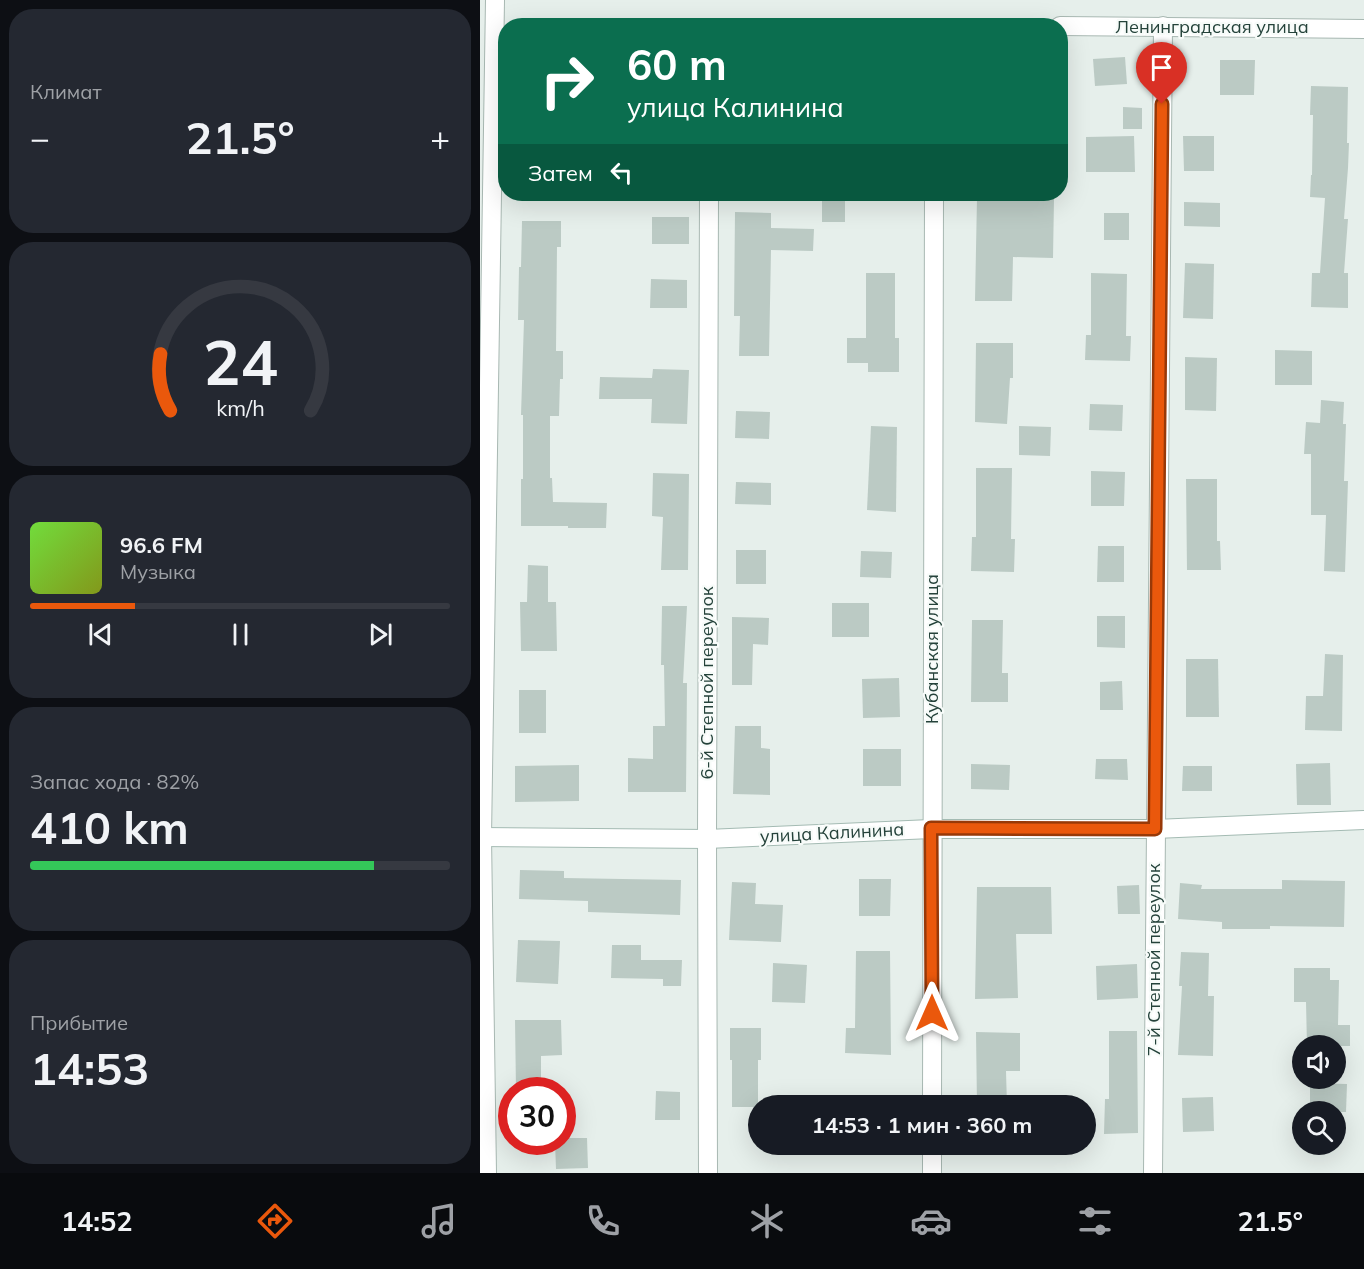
<!DOCTYPE html>
<html lang="ru">
<head>
<meta charset="utf-8">
<style>
	body { margin:0; font-family:Mulish,sans-serif; background:#242831; color:#f1f3f6; height:100vh; display:flex; flex-direction:column; font-size:22px; white-space:nowrap }
	* { box-sizing:border-box; margin:0 }
	p { font-size:20px; color:#9ea1a6 }
	.icon { flex:none; width:33px; height:33px; fill:none; stroke:currentColor; stroke-width:2; stroke-linecap:round; stroke-linejoin:round }
	.map { position:relative; flex:1; overflow:hidden }
	.side { display:flex; flex-direction:column; gap:9px; padding:9px; background:#0d0f14; width:480px }
	.side>* { flex:none }
	.top-card { position:absolute; left:18px; top:18px; width:570px; height:183px; border-radius:24px; box-shadow:0 6px 24px #0002; background:#0b6e4f; color:#fff; overflow:hidden }
	.buttons { position:absolute; left:812px; top:1035px; display:grid; gap:12px }
	.buttons a { display:grid; place-items:center; width:54px; height:54px; border-radius:50%; background:#171b24; box-shadow:0 6px 24px #0002; font-size:30px }
	.speed { position:absolute; left:18px; top:1077px; display:flex; gap:12px; font-size:30px; font-weight:700; text-align:center }
	.speed>* { display:grid; place-content:center; width:78px; height:78px; border-radius:50%; background:#171b24; box-shadow:0 6px 24px #0002; line-height:1 }
	.speed .limit { border:9px solid #d22; background:#fff; color:#111 }
	.pin { position:absolute; display:grid; place-items:center; width:51px; height:51px; color:#fff; margin:-62px -26px; border-radius:50% 50% 50% 0; rotate:-45deg; box-shadow:0 0 6px #0007 }
	.pin .icon { rotate:45deg }
	.me { position:absolute; width:66px; margin:-33px; rotate:0deg; stroke-linejoin:round; filter:drop-shadow(0 0 4px #0008) }
	.turn { display:flex; align-items:center; gap:21px; height:126px; padding:0 30px; font-size:27px }
	.turn .icon { width:78px; height:78px; stroke-width:2.5 }
	.turn b { display:block; font-size:42px; line-height:51px }
	.then { display:flex; align-items:center; height:57px; padding:0 30px; background:#0003; gap:12px; font-size:22px }
	.big { font-size:45px; font-weight:700; line-height:1.1 }
	.side .widget { flex:1; display:flex; flex-direction:column; justify-content:center; gap:9px; min-width:0; padding:0 21px; border-radius:24px; background:#242831 }
	.side .dial { align-items:center; gap:0 }
	.dial svg { height:156px; overflow:visible; fill:none; stroke:#363941; stroke-width:7; stroke-linecap:round; text-anchor:middle }
	.dial text { fill:#f1f3f6; stroke:none }
	.song { display:flex; align-items:center; gap:18px }
	.cover { width:72px; height:72px; border-radius:9px; background:linear-gradient(135deg,hsl(100 70% 55%),hsl(70 70% 35%)) }
	.played { height:6px; border-radius:3px; background:linear-gradient(90deg,#ea580c 25%,#363941 25%) }
	.keys { display:flex; justify-content:space-around; direction:ltr }
	.heat { display:flex; justify-content:space-between; align-items:center; font-size:33px; direction:ltr }
	.charge { height:9px; border-radius:4px; background:linear-gradient(90deg,#34c759 82%,#363941 0) }
	.trip { position:absolute; left:268px; top:1095px; width:348px; height:60px; border-radius:30px; background:#171b24; box-shadow:0 6px 24px #0002; font-weight:700; line-height:60px; text-align:center }
	.tab-bar { display:flex; height:96px; justify-content:space-around; align-items:center; background:#090b0e; color:#9ea1a6 }
	.tab-bar .icon { width:42px; height:42px }
	.tab-bar .on { color:#ea580c }
	.tab-bar b { font-size:27px; color:#f1f3f6 }
	main { display:flex; flex:1; min-height:0 }
	.map>svg:first-child { display:block }
</style>
</head>
<body>
<main>
<section class="side">
<div class="widget"><p>Климат</p>
<div class="heat"><a>−</a><b class="big">21.5°</b><a>+</a></div>
</div>
<div class="widget dial"><svg viewBox="0 0 100 80">
<path d="M14 69A42 42 0 1 1 86 69"/>
<path d="M14 69A42 42 0 0 1 9 40" stroke="#ea580c"/>
<text x="50" y="56" font-size="32" font-weight="700">24</text>
<text x="50" y="72" font-size="11">km/h</text>
</svg></div>
<div class="widget">
<div class="song"><i class="cover"></i><div><b>96.6 FM</b><p>Музыка</p></div></div>
<div class="played"></div>
<div class="keys"><svg class="icon" aria-label="previous" viewBox="0 0 24 24"><path d="M18 5L8 12l10 7zM5 5v14"/></svg><svg class="icon" aria-label="pause" viewBox="0 0 24 24"><path d="M8 5v14M16 5v14"/></svg><svg class="icon" aria-label="next" viewBox="0 0 24 24"><path d="M6 5l10 7-10 7zM19 5v14"/></svg></div>
</div>
<div class="widget"><p>Запас хода · 82%</p><b class="big">410 km</b><div class="charge"></div></div>
<div class="widget"><p>Прибытие</p><b class="big">14:53</b></div>
</section>
<div class="map">
<svg width="884" height="1173" viewBox="0 0 884 1173">
	<rect width="100%" height="100%" fill="#e6efeb"/>
	<g fill="#bbcac4">
		<path d="M645,57L647,84L615,86L613,59Z"/>
		<path d="M740,60H775L774,95H740Z"/>
		<path d="M831,86L868,87L867,143H869L868,168L864,219H868L864,273H868V308L831,307L832,273H840L845,198L830,197L831,175H832L833,115H830Z"/>
		<path d="M643,107L662,108V129H643Z"/>
		<path d="M654,136L655,172H606V137Z"/>
		<path d="M703,136H734V171H704Z"/>
		<path d="M497,198L574,199L573,258L533,257L532,301H495Z"/>
		<rect x="342" y="200" width="23" height="22"/>
		<path d="M704,202L740,203V227L704,226Z"/>
		<path d="M255,212L291,213V228L334,229L333,251L291,250L289,356H259L260,316H254Z"/>
		<rect x="624" y="213" width="25" height="27"/>
		<rect x="172" y="217" width="37" height="27"/>
		<path d="M42,221H81V247H77L76,351H83V379H80L79,416H70V478H72L73,502L127,503L126,528H88V526H41V479H43V415H41L44,320H38L39,267H41Z"/>
		<path d="M705,263L734,264L733,319L703,318Z"/>
		<path d="M386,273H415V338H419V372H388V363H367V338H386Z"/>
		<path d="M611,273L647,274L646,336H651L650,361L605,360L606,335H611Z"/>
		<path d="M171,279L207,280V308H170Z"/>
		<path d="M496,343H533V378H530L527,424L495,422Z"/>
		<path d="M795,350L832,351V385H795Z"/>
		<path d="M705,357L737,358L736,411L705,410Z"/>
		<path d="M173,369L209,370L207,424L171,423L172,399H119L120,377L172,378Z"/>
		<path d="M841,400L864,402L863,424H866L864,481H868L865,572L844,571L846,515H831V454H824L826,422L840,423Z"/>
		<path d="M610,404L643,405L642,431L609,430Z"/>
		<path d="M256,411L290,412L289,439L255,438Z"/>
		<path d="M391,426L417,427L416,512L387,510Z"/>
		<path d="M539,426L571,427L570,456L539,455Z"/>
		<path d="M496,468H532L531,539H535L534,572L491,571L492,537H496Z"/>
		<path d="M611,471L645,472L644,506H611Z"/>
		<path d="M173,473L209,474L208,570H181L183,517L172,516Z"/>
		<path d="M706,479H737V541H740L741,570H707Z"/>
		<path d="M256,482L291,483V505L255,504Z"/>
		<path d="M618,546H644V582H617Z"/>
		<rect x="256" y="550" width="30" height="34"/>
		<path d="M381,551L412,552L411,578L380,577Z"/>
		<path d="M48,565L68,566V602H76L77,651H41L40,602H47Z"/>
		<rect x="352" y="603" width="37" height="34"/>
		<path d="M182,606H207L203,683H207L206,792H148V758L173,759V726H185L184,665H181Z"/>
		<path d="M617,616H645V648L617,647Z"/>
		<path d="M252,617L289,618L288,645L273,644L272,685H252Z"/>
		<path d="M492,620H523L522,673H528V702H491Z"/>
		<path d="M845,654L863,655L862,731L825,730L826,696H843Z"/>
		<path d="M706,659H738L739,717H706Z"/>
		<path d="M419,678L420,717L383,718L382,679Z"/>
		<path d="M642,681L643,710H620V682Z"/>
		<rect x="39" y="690" width="27" height="43"/>
		<path d="M255,726H281V748L290,749V795L253,794Z"/>
		<rect x="383" y="749" width="38" height="37"/>
		<path d="M616,759H647L648,780L615,779Z"/>
		<path d="M850,763L851,805H817L816,764Z"/>
		<path d="M491,764L530,765L529,790L491,789Z"/>
		<path d="M99,765V801L35,802V766Z"/>
		<path d="M703,766H732V791H702Z"/>
		<path d="M40,870L84,871V878L201,880L200,915L108,912V901L39,899Z"/>
		<path d="M379,879H411L410,916H379Z"/>
		<path d="M802,880L865,881L864,927L790,926V929H742V922L698,919L700,883L722,885L721,889H802Z"/>
		<path d="M252,882L276,883L275,904L303,905L301,942L249,940Z"/>
		<path d="M659,885L660,914H638L637,886Z"/>
		<path d="M497,887H571L572,934H536L538,998L495,999Z"/>
		<path d="M38,940L80,941L78,984L36,982Z"/>
		<path d="M132,945H161V960H202L201,986H183V979L131,978Z"/>
		<path d="M376,951H410L411,1055L365,1053L366,1028H375Z"/>
		<path d="M701,952L729,953L728,996H734L733,1056L698,1055L702,986H699Z"/>
		<path d="M293,963L327,965L325,1003L292,1002Z"/>
		<path d="M657,964L658,998L617,1000L616,966Z"/>
		<path d="M814,968H850V980H859L858,1025H870V1046H827L826,1002H814Z"/>
		<path d="M35,1020H81L82,1055L61,1056V1090H36Z"/>
		<path d="M250,1028H281V1060H278V1107H252V1060H250Z"/>
		<path d="M629,1031H657L658,1133L624,1134L625,1099H629Z"/>
		<path d="M496,1032L540,1033V1071H526L527,1106H497Z"/>
		<path d="M830,1083L867,1084L866,1112H830Z"/>
		<path d="M176,1091L200,1092V1120H175Z"/>
		<path d="M733,1097L734,1131L703,1132L702,1098Z"/>
		<path d="M82,1138H107L108,1168L76,1169L75,1142H82Z"/>
	</g>
	<g fill="none" stroke-linecap="round" stroke-linejoin="round">
		<defs>
			<g id="street">
				<path d="M580,26L884,29"/>
				<path d="M452,1106L454,194"/>
				<path d="M452,1144V1173"/>
				<path d="M7,1173L2,837L15,0"/>
				<path d="M228,1173L227,839L229,194"/>
				<path d="M673,1173L683,26"/>
			</g>
			<path id="secondary" d="M0,837L227,839L451,829H675L884,820"/>
		</defs>
		<use href="#street" stroke="#a8b8b2" stroke-width="20"/>
		<use href="#secondary" stroke="#a4bbb3" stroke-width="20"/>
		<use href="#street" stroke="#fff" stroke-width="18"/>
		<use href="#secondary" stroke="#fff" stroke-width="18"/>
	</g>
	<g fill="none" stroke-linecap="round" stroke-linejoin="round">
		<defs>
			<path id="route" d="M452,1013L451,828L675,829L682,104"/>
		</defs>
		<use href="#route" stroke="#983908" stroke-width="15"/>
		<use href="#route" stroke="#ea580c" stroke-width="10"/>
	</g>
	<g text-anchor="middle" stroke-width="4.5" stroke-linejoin="round" paint-order="stroke">
		<g font-size="18" fill="#24423a" stroke="#f7fbf9">
			<text x="732" y="33">Ленинградская улица</text>
			<text transform="translate(452 649) rotate(-90)" y="6">Кубанская улица</text>
			<text transform="translate(227 683) rotate(-90)" y="6">6-й Степной переулок</text>
			<text transform="translate(352 833) rotate(-3)" y="6">улица Калинина</text>
			<text transform="translate(674 960) rotate(-90)" y="6">7-й Степной переулок</text>
		</g>
	</g>
</svg>
<div class="buttons">
<a><svg class="icon" aria-label="sound" viewBox="0 0 24 24"><path d="M4 9h4l5-4v14l-5-4H4zM17 9q2 3 0 6"/></svg></a>
<a><svg class="icon" aria-label="search" viewBox="0 0 24 24"><circle cx="10" cy="10" r="6"/><path d="M15 15l6 6"/></svg></a>
</div>
<div class="speed"><div class="limit">30</div></div>
<div class="pin" style="left:682px;top:104px;background:#d93025"><svg class="icon" aria-label="arrive" viewBox="0 0 24 24"><path d="M6 21V4h12l-3 4 3 4H6"/></svg></div>
<svg class="me" style="left:452px;top:1013px" viewBox="-20 -20 40 40"><path d="M0-17L14 15 0 8-14 15z" fill="#ea580c" stroke="#fff" stroke-width="4"/></svg>
<div class="trip">14:53 · 1 мин · 360 m</div>
<div class="top-card">
<div class="turn"><svg class="icon" aria-label="right" viewBox="0 0 24 24"><path d="M7 20v-9h11M14 6l5 5-5 5"/></svg><div><b>60 m</b>улица Калинина</div></div>
<div class="then">Затем<svg class="icon" aria-label="left" viewBox="0 0 24 24"><path d="M17 20v-9H6M10 6l-5 5 5 5"/></svg></div>
</div>
</div>
</main>
<nav class="tab-bar">
<b>14:52</b>
<svg class="icon on" aria-label="directions" viewBox="0 0 24 24"><path d="M12 3l9 9-9 9-9-9zM9 14v-3h6M13 9l2 2-2 2"/></svg>
<svg class="icon" aria-label="music" viewBox="0 0 24 24"><path d="M9 18V5l10-2v13"/><circle cx="6" cy="18" r="3"/><circle cx="16" cy="16" r="3"/></svg>
<svg class="icon" aria-label="phone" viewBox="0 0 24 24"><path d="M5 4h4l2 5-3 2q2 4 5 5l2-3 5 2v4C11 20 4 13 5 4z"/></svg>
<svg class="icon" aria-label="climate" viewBox="0 0 24 24"><path d="M12 3v18M4 7l16 10M4 17L20 7"/></svg>
<svg class="icon" aria-label="car" viewBox="0 0 24 24"><path d="M5 17H2v-5l4-1 3-4h7l3 4 3 1v5h-3M9 17h6M6 11h13"/><circle cx="7" cy="17" r="2"/><circle cx="17" cy="17" r="2"/></svg>
<svg class="icon" aria-label="filters" viewBox="0 0 24 24"><path d="M4 7h16M4 17h16"/><circle cx="9" cy="7" r="2"/><circle cx="15" cy="17" r="2"/></svg>
<b>21.5°</b>
</nav>
</body>
</html>
